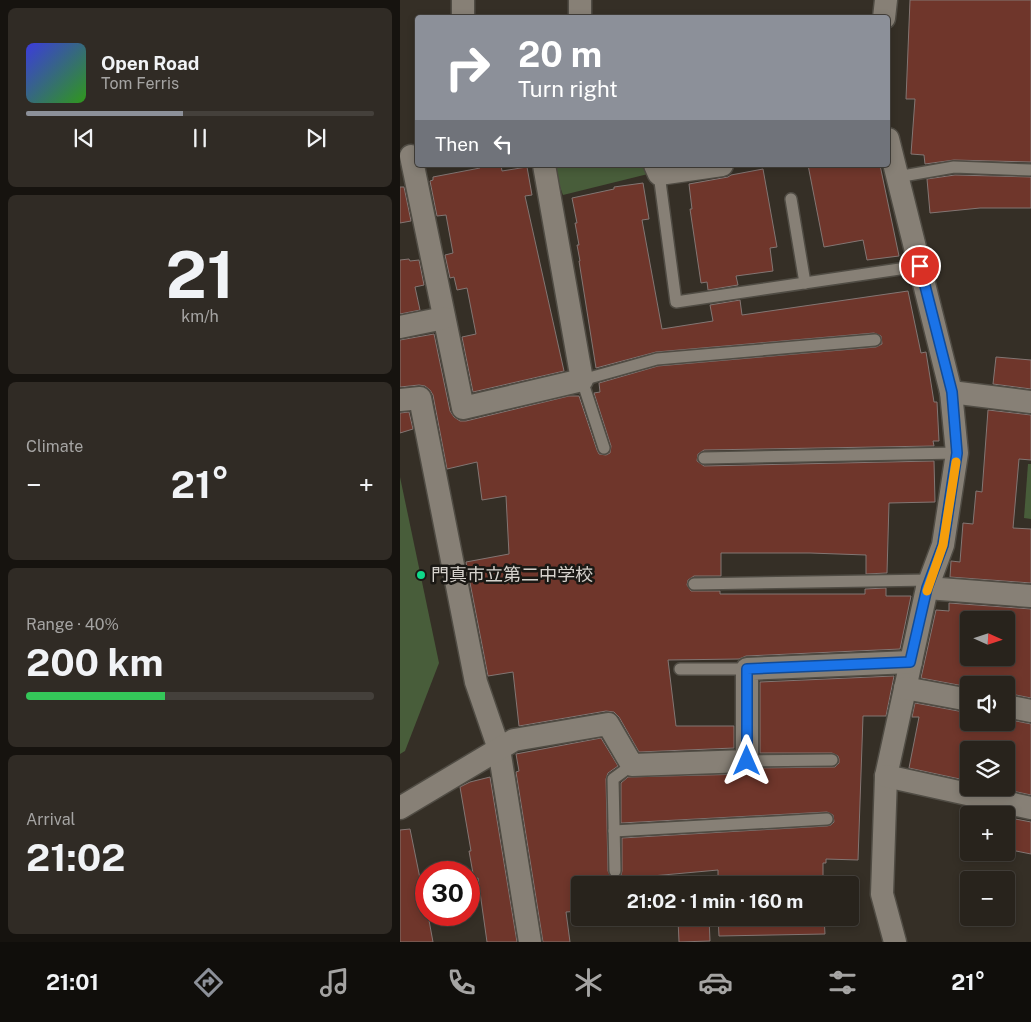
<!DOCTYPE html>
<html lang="en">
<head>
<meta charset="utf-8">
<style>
	body { margin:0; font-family:"Public Sans","Noto Sans JP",sans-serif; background:#302b25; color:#f1f3f6; height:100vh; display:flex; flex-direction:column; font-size:19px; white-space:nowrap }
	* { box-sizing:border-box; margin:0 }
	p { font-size:16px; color:#a5a4a3 }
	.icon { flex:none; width:28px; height:28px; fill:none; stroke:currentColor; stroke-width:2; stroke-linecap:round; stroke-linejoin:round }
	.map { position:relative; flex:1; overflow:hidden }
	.details { display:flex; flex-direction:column; gap:8px; padding:8px; background:#16130f; width:400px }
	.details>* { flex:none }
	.guide { position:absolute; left:15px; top:15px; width:475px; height:152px; border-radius:5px; box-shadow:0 2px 8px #0003,0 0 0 1px #44403b; background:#8c9099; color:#fff; overflow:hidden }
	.needle { width:32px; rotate:93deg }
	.buttons { position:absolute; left:560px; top:611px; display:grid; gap:10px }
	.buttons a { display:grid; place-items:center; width:55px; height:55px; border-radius:5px; background:#28231c; box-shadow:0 2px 8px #0003,0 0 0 1px #44403b; font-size:25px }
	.speed { position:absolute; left:15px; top:861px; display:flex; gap:10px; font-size:25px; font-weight:700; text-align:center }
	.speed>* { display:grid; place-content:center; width:65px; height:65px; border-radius:50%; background:#28231c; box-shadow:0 2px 8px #0003,0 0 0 1px #44403b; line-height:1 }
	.speed .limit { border:8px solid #d22; background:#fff; color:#111 }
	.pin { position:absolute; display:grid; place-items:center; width:42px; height:42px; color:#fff; margin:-21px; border:2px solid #fff; border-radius:50%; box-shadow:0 1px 5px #0007 }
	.me { position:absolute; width:55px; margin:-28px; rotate:0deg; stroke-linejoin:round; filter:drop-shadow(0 0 4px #0008) }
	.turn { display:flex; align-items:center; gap:18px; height:105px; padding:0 20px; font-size:22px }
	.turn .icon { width:65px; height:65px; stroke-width:2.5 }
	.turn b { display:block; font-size:35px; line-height:42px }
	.then { display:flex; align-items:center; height:48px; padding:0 20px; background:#0003; gap:10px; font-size:19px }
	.big { font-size:38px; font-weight:700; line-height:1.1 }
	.details .card { flex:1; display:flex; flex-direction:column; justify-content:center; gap:8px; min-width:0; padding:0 18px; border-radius:8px; background:#302b25 }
	.details .dial { align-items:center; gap:0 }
	.dial b { font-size:65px; line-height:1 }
	.song { display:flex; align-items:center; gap:15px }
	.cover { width:60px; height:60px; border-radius:8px; background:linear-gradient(135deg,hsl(240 70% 55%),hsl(110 70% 35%)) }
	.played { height:5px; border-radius:2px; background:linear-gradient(90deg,#8c9099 45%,#44403b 45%) }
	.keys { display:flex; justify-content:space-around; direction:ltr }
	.heat { display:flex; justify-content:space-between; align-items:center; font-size:28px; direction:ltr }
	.charge { height:8px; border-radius:4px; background:linear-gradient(90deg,#34c759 40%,#44403b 0) }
	.trip { position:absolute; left:171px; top:876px; width:288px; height:50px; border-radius:5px; background:#28231c; box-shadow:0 2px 8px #0003,0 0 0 1px #44403b; font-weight:700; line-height:50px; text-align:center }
	.dock { display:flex; height:80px; justify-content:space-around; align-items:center; background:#100e0b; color:#a5a4a3 }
	.dock .icon { width:35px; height:35px }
	.dock .on { color:#8c9099 }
	.dock b { font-size:22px; color:#f1f3f6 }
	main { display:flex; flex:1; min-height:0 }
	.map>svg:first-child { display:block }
</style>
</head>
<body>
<main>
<section class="details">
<div class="card">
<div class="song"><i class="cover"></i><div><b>Open Road</b><p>Tom Ferris</p></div></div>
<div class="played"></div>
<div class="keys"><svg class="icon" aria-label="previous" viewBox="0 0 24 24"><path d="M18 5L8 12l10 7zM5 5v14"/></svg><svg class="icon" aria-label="pause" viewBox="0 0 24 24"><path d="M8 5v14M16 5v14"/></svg><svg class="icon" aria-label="next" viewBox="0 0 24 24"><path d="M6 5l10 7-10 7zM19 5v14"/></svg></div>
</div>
<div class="card dial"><b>21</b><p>km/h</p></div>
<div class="card"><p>Climate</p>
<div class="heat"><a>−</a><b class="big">21°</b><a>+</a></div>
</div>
<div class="card"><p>Range · 40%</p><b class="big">200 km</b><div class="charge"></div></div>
<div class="card"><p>Arrival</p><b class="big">21:02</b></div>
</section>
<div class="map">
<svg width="631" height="942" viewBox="0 0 631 942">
	<rect width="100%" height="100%" fill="#352f26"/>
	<g fill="#485d3a">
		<path d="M152,165H244L248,174L163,195Z"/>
		<path d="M628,464H631V519L624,518Z"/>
		<path d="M0,477L39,663L5,751L0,754Z"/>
	</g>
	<g fill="#6f362b" stroke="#837673" fill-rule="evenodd">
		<path d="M510,0H631V162L554,160L525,164L524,155L511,154L515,99H506Z"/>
		<path d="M79,165H101L102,171L127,167L132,195L125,196L164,371L73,392L62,337L76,334L67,288L57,290L54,277L50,278L45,255L53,253L46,215L37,216L30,181L33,180V177L80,168Z"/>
		<path d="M408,165H480L499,256L467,260L463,240L424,247Z"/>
		<path d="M363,169L377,247L370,248L373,271L336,276L338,285L308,290L307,282L301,283L290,209H292L289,184L328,177L331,175Z"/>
		<path d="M555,175L631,177V208H580L530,213L527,179Z"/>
		<path d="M243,183L249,219L242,220L262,329L313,321L310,305L340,300L342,315L508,291L521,353L526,352L534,402H537L539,441H533L534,446L304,450L298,454L297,461L304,466L534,461L535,502L489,503L487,573L466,574V555L410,553H321V576H294L288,580L287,585L291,591H320V594H465V589L486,588V596H511L500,649L346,656L339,659L268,660L276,726H334V748L239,752L219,717L214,712L206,711L119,726L113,672L88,676L66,562L109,554L106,496L82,500L77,462L47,469L33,395L30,390L25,386L19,385L0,387V340L34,334L50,411L54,417L60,421H66L169,396H179L197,450L199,454L206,455L210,453L211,446L194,393L200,392L199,383L258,366L476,347L482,344L481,336L474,333L256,352L196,368L179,261H180L177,245H179L175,223H177L172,198L214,189V187Z"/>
		<path d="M0,187H4L11,221L0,223Z"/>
		<path d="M9,259L10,261L19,260L24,285L15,287L20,310L0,314V260Z"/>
		<path d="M596,357L631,360V389L593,384Z"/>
		<path d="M588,410L631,415V460L619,459L613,528L631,529V583L550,577L551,561L560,562L563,523L573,524L576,491L582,492Z"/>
		<path d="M9,412L13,429L0,433V413Z"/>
		<path d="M549,603L631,609V698L606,693V685H569V687L521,678L536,610L549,611ZM569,620H606V658H569Z"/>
		<path d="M494,676L486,716H463L458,860L426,859V863H423V885H318V870L230,878L231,885H180V911L166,912L170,942H143L116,772L119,771L116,754L201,738L218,766L208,773L206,779L208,871L211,877L216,878L221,875L222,871V838L427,826L431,825L434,822L433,815L427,812L221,823V783L228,777L347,774L353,772L358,768L435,767L439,763V759L438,756L432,753H360V682Z"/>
		<path d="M515,703L569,713V722H606V719L631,724V795L599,788H606V750H569V781L509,768L519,717H512Z"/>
		<path d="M90,777L117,942H87L78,878L74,879L69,851H71L60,787L70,782Z"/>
		<path d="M610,818L631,822V854L606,849V836Z"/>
		<path d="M10,829L26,908V915H28L33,942H0V830Z"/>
		<path d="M309,918L310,941L279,942L278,919Z"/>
		<path d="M318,918H424L425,934L319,936Z"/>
	</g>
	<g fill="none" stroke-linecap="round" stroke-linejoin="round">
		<defs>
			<g id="lane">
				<path d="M259,174L276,302L520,266"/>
				<path d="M497,177L554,167L631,170"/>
				<path d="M391,199L405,283"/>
				<path d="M204,448L182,380L257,359L475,340"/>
				<path d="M304,458L557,453"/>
				<path d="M294,584L530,580"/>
				<path d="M280,669H347"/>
				<path d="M347,761L432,760"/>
				<path d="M214,831L427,819"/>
				<path d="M215,871L213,779L232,765"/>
			</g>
			<g id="street">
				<path d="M180,0V18"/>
				<path d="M63,18V0"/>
				<path d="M484,18L486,0"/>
				<path d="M488,139L551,392L557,453L543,545L527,588L486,776L482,894L495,942"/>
				<path d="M11,156L63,408L182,380L144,165"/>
				<path d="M255,165L259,174L322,165"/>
				<path d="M0,327L44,318"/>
				<path d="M551,392L631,402"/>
				<path d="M0,400L20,398L76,682L99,749L130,942"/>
				<path d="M527,588L631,596"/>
				<path d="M505,688L569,700"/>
				<path d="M606,706L631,711"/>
				<path d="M486,776L631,808"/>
				<path d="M0,808L114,740L208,724L232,765L347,761V669L511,662"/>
			</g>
		</defs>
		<use href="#lane" stroke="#504c44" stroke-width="14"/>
		<use href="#street" stroke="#504c44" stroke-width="25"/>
		<use href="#lane" stroke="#878076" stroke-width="11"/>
		<use href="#street" stroke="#878076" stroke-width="22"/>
	</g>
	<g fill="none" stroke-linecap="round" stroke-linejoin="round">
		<defs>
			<path id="route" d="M347,761V669L510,662L527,588L543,545L557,453L552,392L520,266"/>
		</defs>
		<use href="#route" stroke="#114b97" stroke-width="12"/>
		<use href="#route" stroke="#1a73e8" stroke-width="9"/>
		<path stroke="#f59e0b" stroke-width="9" d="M527,591L543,545L556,462"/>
	</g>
	<circle fill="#0fd98a" stroke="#1a1814" stroke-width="2" cx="21" cy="575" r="5"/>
	<g text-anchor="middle" stroke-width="5" stroke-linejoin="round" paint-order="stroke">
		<g font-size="18" fill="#d7d3cd" stroke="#1a1814" text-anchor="start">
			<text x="31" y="581">門真市立第二中学校</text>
		</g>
	</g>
</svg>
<div class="buttons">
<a><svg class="needle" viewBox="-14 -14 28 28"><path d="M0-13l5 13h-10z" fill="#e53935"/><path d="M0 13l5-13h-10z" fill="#a5a4a3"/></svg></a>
<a><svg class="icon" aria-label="sound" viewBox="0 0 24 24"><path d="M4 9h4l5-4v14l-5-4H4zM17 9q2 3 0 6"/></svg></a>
<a><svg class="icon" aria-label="layers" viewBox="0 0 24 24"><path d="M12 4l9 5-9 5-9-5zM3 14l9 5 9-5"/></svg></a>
<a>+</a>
<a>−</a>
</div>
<div class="speed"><div class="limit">30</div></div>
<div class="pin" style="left:520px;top:266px;background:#d93025"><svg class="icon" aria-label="arrive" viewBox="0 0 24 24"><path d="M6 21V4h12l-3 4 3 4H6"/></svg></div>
<svg class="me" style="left:347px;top:761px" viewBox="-20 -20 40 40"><path d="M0-17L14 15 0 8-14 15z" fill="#1a73e8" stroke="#fff" stroke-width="4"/></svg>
<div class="trip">21:02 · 1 min · 160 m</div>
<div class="guide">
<div class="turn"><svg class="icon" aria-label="right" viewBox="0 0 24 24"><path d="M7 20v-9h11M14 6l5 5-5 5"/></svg><div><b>20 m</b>Turn right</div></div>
<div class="then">Then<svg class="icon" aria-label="left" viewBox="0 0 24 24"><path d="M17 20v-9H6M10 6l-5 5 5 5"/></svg></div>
</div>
</div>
</main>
<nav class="dock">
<b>21:01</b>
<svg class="icon on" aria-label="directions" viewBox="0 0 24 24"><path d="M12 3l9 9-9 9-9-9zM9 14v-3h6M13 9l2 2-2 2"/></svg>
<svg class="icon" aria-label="music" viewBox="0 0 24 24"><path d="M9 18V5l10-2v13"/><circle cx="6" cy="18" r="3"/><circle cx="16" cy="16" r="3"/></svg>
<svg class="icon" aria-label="phone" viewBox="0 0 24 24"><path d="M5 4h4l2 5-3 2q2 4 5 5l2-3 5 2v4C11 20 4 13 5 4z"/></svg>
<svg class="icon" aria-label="climate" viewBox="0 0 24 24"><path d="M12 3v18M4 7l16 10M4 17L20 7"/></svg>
<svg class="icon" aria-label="car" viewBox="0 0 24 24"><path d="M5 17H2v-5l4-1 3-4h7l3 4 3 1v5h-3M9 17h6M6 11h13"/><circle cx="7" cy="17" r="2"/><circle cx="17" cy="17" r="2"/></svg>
<svg class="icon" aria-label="filters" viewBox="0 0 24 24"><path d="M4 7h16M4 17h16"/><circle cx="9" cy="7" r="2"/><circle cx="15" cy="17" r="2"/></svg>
<b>21°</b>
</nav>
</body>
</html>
